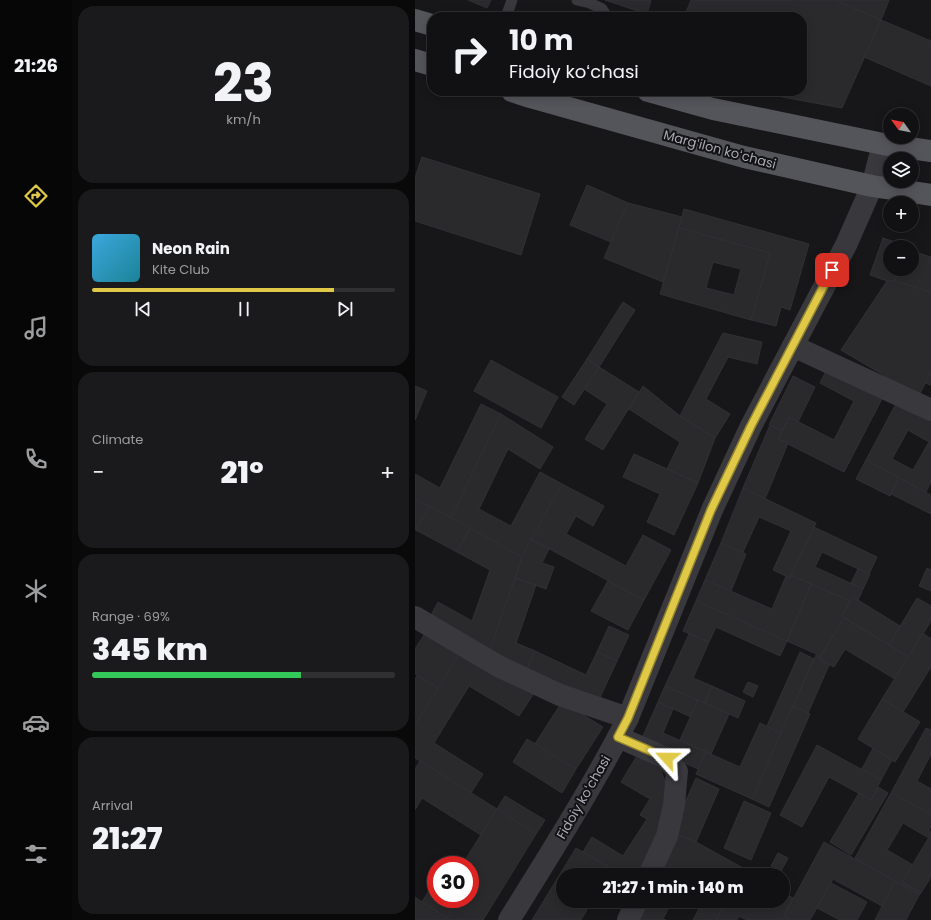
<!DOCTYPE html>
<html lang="en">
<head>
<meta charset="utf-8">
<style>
	body { margin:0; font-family:Poppins,sans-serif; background:#1a191b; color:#f1f3f6; height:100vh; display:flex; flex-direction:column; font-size:15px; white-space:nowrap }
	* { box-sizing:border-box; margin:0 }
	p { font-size:13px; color:#9c9d9f }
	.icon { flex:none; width:22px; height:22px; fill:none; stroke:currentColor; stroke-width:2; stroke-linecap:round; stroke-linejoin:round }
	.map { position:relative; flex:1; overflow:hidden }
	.sheet { display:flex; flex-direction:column; gap:6px; padding:6px; background:#09090a; width:343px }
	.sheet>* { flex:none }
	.guide { position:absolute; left:12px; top:12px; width:380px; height:84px; border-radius:16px; box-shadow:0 2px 10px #0003,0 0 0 1px #303032; background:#111012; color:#f1f3f6; overflow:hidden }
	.needle { width:26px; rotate:303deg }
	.fabs { position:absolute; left:468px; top:108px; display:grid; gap:8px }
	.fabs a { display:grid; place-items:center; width:36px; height:36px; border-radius:50%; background:#111012; box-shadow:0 2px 10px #0003,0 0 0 1px #303032; font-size:20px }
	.speed { position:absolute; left:12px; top:856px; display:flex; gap:8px; font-size:20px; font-weight:700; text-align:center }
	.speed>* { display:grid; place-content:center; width:52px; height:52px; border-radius:50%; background:#111012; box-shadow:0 2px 10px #0003,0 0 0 1px #303032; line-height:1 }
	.speed .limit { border:6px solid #d22; background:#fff; color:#111 }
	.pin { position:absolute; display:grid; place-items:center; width:34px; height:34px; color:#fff; margin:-17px; border-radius:8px; box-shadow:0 2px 6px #0006 }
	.me { position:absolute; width:44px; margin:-22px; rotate:294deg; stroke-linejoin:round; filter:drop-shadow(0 0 3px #0008) }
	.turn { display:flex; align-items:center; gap:14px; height:84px; padding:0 16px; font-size:18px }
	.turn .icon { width:52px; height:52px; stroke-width:2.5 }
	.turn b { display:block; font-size:28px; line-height:34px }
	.big { font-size:30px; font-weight:800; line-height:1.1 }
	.sheet .card { flex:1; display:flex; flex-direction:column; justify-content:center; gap:6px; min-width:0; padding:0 14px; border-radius:16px; background:#1a191b }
	.sheet .dial { align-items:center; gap:0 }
	.dial b { font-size:52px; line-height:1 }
	.song { display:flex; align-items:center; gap:12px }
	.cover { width:48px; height:48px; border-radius:6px; background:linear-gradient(135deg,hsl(200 70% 55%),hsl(190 70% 35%)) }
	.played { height:4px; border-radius:2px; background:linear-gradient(90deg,#e0c946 80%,#303032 80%) }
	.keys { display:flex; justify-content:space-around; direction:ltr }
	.heat { display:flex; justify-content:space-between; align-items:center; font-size:22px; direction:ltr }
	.charge { height:6px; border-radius:3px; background:linear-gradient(90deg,#34c759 69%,#303032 0) }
	.trip { position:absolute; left:141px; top:868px; width:234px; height:40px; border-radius:20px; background:#111012; box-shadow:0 2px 10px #0003,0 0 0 1px #303032; font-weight:800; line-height:40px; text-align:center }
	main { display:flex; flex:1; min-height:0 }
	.menu { display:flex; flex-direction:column; width:72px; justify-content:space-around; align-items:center; background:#070607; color:#9c9d9f }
	.menu .icon { width:28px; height:28px }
	.menu .selected { color:#e0c946 }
	.menu b { font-size:18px; color:#f1f3f6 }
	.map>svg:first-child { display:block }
</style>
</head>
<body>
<main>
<nav class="menu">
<b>21:26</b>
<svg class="icon selected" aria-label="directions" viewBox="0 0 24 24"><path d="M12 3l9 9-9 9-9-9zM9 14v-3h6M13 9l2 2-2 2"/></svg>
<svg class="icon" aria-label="music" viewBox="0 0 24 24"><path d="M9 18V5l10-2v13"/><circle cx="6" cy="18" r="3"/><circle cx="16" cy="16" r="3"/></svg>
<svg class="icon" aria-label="phone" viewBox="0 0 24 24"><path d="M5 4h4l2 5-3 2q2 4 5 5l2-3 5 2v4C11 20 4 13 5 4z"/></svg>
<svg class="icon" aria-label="climate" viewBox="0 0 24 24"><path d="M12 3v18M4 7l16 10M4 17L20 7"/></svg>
<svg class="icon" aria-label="car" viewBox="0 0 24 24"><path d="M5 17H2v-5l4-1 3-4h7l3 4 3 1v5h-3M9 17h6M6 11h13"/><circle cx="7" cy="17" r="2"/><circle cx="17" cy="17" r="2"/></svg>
<svg class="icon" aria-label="filters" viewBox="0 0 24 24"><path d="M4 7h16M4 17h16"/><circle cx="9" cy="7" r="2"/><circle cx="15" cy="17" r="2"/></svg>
</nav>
<section class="sheet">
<div class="card dial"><b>23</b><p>km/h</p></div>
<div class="card">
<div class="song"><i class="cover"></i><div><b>Neon Rain</b><p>Kite Club</p></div></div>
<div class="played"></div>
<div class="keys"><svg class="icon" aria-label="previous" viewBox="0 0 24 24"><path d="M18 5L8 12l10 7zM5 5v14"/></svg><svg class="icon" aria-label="pause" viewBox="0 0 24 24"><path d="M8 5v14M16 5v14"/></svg><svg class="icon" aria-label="next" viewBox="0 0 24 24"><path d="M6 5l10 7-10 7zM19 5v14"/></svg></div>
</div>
<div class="card"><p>Climate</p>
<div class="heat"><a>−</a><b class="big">21°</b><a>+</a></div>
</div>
<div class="card"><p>Range · 69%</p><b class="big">345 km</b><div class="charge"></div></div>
<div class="card"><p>Arrival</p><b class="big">21:27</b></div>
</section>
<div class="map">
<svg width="516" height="920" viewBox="0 0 516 920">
	<rect width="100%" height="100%" fill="#171618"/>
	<g fill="#2a292c" stroke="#313034" fill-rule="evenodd">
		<path d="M53,0H76L72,8Z"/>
		<path d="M190,0H236L232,14Z"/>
		<path d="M276,0H420L466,20L427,108L367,97L349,91H387V17H269Z"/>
		<path d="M420,0H474L466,20Z"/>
		<path d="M466,20L516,41V86L449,57Z"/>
		<path d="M7,157L125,194L106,255L0,221V178Z"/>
		<path d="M172,185L213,203L196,242L155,225Z"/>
		<path d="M213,203L267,217L248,282L189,258Z"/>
		<path d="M269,209L394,244L375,310L366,307L361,326L336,320L355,253L264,228Z"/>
		<path d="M264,228L355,253L336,320L245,294ZM298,262L326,269L319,295L291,288Z"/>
		<path d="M468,238L492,246L475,247V269H484L480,281H472L455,275Z"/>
		<path d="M497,251L516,257V292L480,281L484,269H497Z"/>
		<path d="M472,281H480L516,292V371L504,396L426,350Z"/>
		<path d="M208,302L220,310L184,367L172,359Z"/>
		<path d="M308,333L347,342L342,364L313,357L291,399L315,414L300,438L265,416Z"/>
		<path d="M172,359L184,367L159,405L147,397Z"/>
		<path d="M76,360L143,397L126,428L59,391Z"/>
		<path d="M184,367L224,392L188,450L170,439L192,404L169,389Z"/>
		<path d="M413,367L469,395L429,472L363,439L374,417L419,440L439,401L405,383Z"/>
		<path d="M516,371V385L510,383Z"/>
		<path d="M378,376L400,387L383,422L374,417L367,431L354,425Z"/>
		<path d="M0,386L12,391L0,420Z"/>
		<path d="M228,386L265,416L300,438L283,483L252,469L265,442L214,409Z"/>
		<path d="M483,400L516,417V482L511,492L451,460ZM493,430L514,442L498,470L477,459Z"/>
		<path d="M66,404L86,414L36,518L0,499V474L25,488Z"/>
		<path d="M86,414L138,447L125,469L93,449L64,509L96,526L125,472L147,484L107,557L36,518Z"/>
		<path d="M355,425L367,431L363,439L373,443L350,499L328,488Z"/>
		<path d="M219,454L283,483L259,535L232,522L245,494L208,477Z"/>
		<path d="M451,460L484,478L475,496L441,479Z"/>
		<path d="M484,478L516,495V514L476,494Z"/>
		<path d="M147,484L189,506L178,526L161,516L151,534L211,566L228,535L256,550L229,600L116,539Z"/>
		<path d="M328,488L401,523L375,578L358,570L376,531L344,517L328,552L306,543Z"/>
		<path d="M0,499L14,506L1,530H0Z"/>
		<path d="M14,506L55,528L42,552L1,530Z"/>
		<path d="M399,527L462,557L454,574L407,552L400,567L448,589L443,600L438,597L435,601L376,575Z"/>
		<path d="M55,528L107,557L73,656L12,623L23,602L57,621L75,570L42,552Z"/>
		<path d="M116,539L134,549L127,563L139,567L131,589L100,578L107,557Z"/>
		<path d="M306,543L331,554L316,591L290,580Z"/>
		<path d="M512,568L516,570V591L504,586Z"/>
		<path d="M443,569L455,574L448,589L436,583Z"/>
		<path d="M376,575L396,584L372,641L281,601L290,580L357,609L371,576L375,578Z"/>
		<path d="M100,578L121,585L101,643L120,651L110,673L73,656Z"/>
		<path d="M193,581L229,600L213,630L176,611Z"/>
		<path d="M396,584L435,601L427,616L429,618L406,656L372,641Z"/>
		<path d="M438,597L485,626L474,645L427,616Z"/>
		<path d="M502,598L516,606V621L494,657L474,645Z"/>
		<path d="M281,601L372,641L365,656L301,627L294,642L268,631Z"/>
		<path d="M429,618L494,657L480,679L430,649L419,667L404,659Z"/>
		<path d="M194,626L214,635L202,661L182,652Z"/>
		<path d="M14,627L48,648L23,688L0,674V649Z"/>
		<path d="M508,633L516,639V667L488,712L467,699Z"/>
		<path d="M274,634L294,642L278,678L297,686L290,703L250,686Z"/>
		<path d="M48,648L119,693L104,716L54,686L19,743L68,774L56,793L0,758V725Z"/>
		<path d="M120,651L171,675L182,652L202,661L181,706L110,673Z"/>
		<path d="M385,652L399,659L366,733L352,726Z"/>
		<path d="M401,655L405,657L404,659L414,665L393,713L378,706Z"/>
		<path d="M2,676L23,688L0,725V679Z"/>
		<path d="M333,682L343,686L338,697L328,692Z"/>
		<path d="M250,686L283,700L276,717L243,702Z"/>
		<path d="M297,686L330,701L323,718L290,703Z"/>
		<path d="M467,699L505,722L480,762L443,739Z"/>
		<path d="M283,700L314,714L296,754L265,740Z"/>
		<path d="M147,702L188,727L161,769L120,744Z"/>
		<path d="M243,702L258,709L248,733L291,752L283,769L225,743Z"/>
		<path d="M378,706L395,714L354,807L337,799Z"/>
		<path d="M345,723L366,733L337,799L281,774L291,752L325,767Z"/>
		<path d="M511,728L516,730V754L502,781L516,789V814L476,793Z"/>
		<path d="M112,739L161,769L147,793L98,762Z"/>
		<path d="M402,745L466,780L456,800L414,777L387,827L365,815Z"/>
		<path d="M458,748L477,760L466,780L447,769Z"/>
		<path d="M223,754L245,767L251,784L247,828L226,875H209L168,852L177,837L208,856L232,819L225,815L235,799L206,782Z"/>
		<path d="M5,761L82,809L66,835L7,798L0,810V769Z"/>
		<path d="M281,778L304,789L281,842L257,832Z"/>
		<path d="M463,787L473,793L436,855L415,842L444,793L456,800Z"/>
		<path d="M476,793L516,814V826L514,830L516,832V834L514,838L488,823L472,850L498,865L487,882L506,893L504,895L440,858Z"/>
		<path d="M90,796L130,820L121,834L82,809Z"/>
		<path d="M329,801L356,813L336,860L309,848Z"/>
		<path d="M82,809L121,834L68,920H36L7,902L21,879V899H55V865H47Z"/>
		<path d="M257,832L281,842L328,868L325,875H277L271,872L269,875H240Z"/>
		<path d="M516,834V877L506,893L487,882Z"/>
		<path d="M409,842L480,881L467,906L418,879L395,920H376L369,916Z"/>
		<path d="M161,848L196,868L192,875H148V901H177L166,920H117Z"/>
		<path d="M363,853L373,858L366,871L356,866Z"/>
		<path d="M480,881L504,895L491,920H460Z"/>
		<path d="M416,883L452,902L442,920H425L402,908Z"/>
		<path d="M368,893L378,898L369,916L376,920H332L324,916L322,920H301L311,901H368Z"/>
		<path d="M0,897L7,902L36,920H0Z"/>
		<path d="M229,901H257L248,919L251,920H221Z"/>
		<path d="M288,901H311L301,920H278Z"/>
	</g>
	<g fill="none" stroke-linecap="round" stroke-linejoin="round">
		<g stroke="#38383d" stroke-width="11">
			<path d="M162,0L175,3L187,9L192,17"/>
			<path d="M91,17L97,0"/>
		</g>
		<g stroke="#38383d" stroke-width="22">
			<path d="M378,346L516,410"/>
			<path d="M0,617L83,666L145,695L213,718"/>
			<path d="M203,737L251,758L262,771L259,805L252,836L234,875"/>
			<path d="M213,920L222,901"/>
		</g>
		<path stroke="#38383d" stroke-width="22" d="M94,920C135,854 177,788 213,718L297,510L336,426L431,245L457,186L468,144"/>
		<g stroke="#54545b" stroke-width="22">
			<path d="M0,20L17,25"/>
			<path d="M0,60L17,65"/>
			<path d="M97,91L115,97L329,157L457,186L516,195"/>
			<path d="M233,91L298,109L468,144L516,151"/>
		</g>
	</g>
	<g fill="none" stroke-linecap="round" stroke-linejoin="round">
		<defs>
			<path id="route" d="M252,758L203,737L213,718L296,510L336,426L417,270"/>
		</defs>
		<use href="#route" stroke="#92832e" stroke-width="10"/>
		<use href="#route" stroke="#e0c946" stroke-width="7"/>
	</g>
	<g text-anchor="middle" stroke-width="4" stroke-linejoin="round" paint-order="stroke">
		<g font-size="13" fill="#aaabb7" stroke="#121113">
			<text transform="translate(305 149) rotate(15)" y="5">Margʻilon koʻchasi</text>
			<text transform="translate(168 797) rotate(-60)" y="5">Fidoiy koʻchasi</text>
		</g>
	</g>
</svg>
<div class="fabs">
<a><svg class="needle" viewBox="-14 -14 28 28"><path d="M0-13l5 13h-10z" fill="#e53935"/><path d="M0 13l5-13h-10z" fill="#9c9d9f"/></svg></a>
<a><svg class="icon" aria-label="layers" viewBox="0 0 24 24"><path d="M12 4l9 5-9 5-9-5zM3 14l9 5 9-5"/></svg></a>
<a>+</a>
<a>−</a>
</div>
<div class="speed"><div class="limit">30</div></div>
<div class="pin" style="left:417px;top:270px;background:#d93025"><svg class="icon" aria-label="arrive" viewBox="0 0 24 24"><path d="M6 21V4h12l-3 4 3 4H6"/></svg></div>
<svg class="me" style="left:252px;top:758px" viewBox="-20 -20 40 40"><path d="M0-17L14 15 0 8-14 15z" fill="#e0c946" stroke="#fff" stroke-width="4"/></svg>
<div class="trip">21:27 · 1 min · 140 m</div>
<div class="guide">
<div class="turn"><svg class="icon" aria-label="right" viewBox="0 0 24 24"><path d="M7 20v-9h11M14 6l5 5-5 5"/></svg><div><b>10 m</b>Fidoiy koʻchasi</div></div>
</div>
</div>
</main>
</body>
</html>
